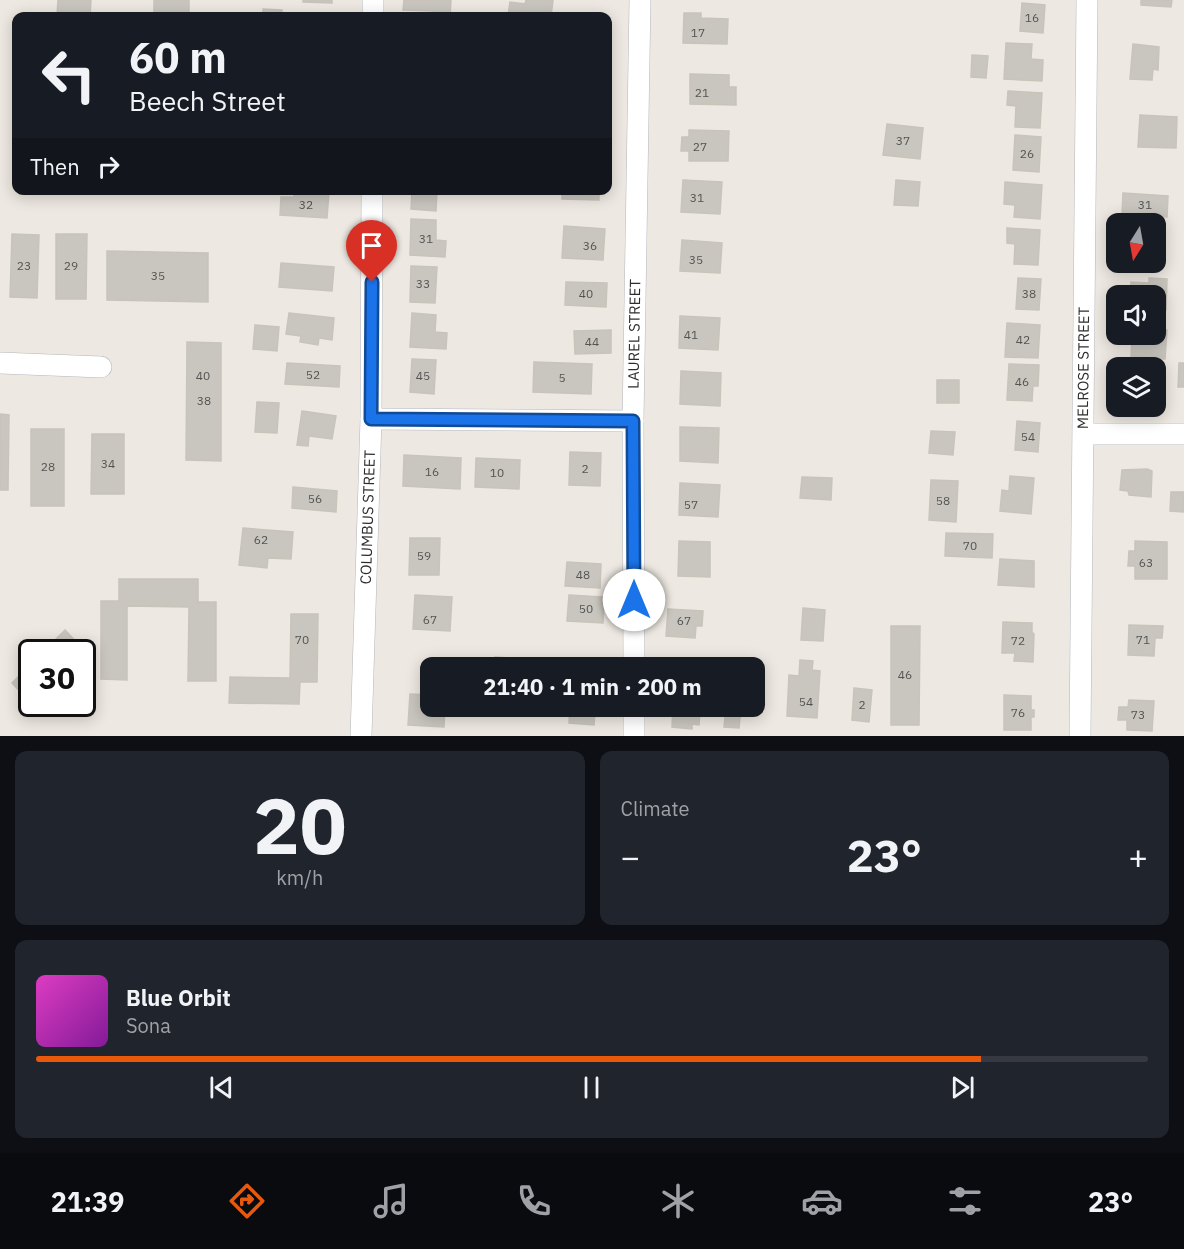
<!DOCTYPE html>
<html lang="en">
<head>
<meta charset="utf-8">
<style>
	body { margin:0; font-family:"IBM Plex Sans",sans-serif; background:#20242c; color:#f1f3f6; height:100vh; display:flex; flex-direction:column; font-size:22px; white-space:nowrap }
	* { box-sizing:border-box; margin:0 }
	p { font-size:20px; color:#9ea1a6 }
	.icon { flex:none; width:33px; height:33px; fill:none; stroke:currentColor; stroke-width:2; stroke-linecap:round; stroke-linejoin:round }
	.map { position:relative; height:736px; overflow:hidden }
	.sheet { display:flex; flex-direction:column; gap:15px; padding:15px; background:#0d0f14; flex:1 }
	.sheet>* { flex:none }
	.guide { position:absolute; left:12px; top:12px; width:600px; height:183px; border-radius:12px; box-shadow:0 3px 15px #0003; background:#171b24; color:#f1f3f6; overflow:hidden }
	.needle { width:39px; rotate:191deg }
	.controls { position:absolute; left:1106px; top:213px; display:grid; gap:12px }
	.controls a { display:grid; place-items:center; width:60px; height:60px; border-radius:12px; background:#171b24; box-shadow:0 3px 15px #0003; font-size:30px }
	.speed { position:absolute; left:18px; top:639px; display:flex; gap:12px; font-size:30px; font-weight:700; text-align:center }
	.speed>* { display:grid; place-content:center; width:78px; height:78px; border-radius:50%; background:#171b24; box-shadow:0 3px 15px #0003; line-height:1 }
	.speed .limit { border:3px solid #111; border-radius:9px; background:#fff; color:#111 }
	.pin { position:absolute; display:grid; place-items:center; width:51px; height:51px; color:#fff; margin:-62px -26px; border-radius:50% 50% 50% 0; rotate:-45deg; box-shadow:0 0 6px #0007 }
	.pin .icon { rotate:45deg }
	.me { position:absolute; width:66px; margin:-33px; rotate:0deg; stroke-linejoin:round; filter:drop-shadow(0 0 4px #0008) }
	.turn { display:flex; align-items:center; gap:21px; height:126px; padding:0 18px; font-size:27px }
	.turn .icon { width:78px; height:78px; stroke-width:2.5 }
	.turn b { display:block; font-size:42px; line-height:51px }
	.then { display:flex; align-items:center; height:57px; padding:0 18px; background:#0003; gap:12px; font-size:22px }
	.big { font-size:45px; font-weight:700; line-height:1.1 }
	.sheet .widget { flex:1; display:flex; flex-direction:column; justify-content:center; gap:9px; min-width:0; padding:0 21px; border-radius:12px; background:#20242c }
	.sheet .dial { align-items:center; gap:0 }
	.dial b { font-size:78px; line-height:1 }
	.song { display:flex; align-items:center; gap:18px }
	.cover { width:72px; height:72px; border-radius:9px; background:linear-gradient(135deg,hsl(310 70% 55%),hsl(290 70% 35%)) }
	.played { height:6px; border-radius:3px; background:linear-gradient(90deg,#ea580c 85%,#363941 85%) }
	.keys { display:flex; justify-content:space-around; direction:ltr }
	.heat { display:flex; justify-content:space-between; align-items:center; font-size:33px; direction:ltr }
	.sheet .tiles { flex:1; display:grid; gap:15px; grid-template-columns:1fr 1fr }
	.widget:last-child { grid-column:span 2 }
	.trip { position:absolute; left:420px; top:657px; width:345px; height:60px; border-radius:12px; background:#171b24; box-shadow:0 3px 15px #0003; font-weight:700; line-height:60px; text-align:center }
	.tab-bar { display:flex; height:96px; justify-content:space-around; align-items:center; background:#090b0e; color:#9ea1a6 }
	.tab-bar .icon { width:42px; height:42px }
	.tab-bar .on { color:#ea580c }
	.tab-bar b { font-size:27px; color:#f1f3f6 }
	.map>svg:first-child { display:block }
</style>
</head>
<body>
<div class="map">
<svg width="1184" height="736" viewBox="0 0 1184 736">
	<rect width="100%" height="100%" fill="#ede8e1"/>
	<g fill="#c9c6bf" stroke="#c9c4ba" stroke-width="1.5">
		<path d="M58,0H91L90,16H57Z"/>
		<rect x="154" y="0" width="35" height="16"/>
		<path d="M303,0H332V3L303,2Z"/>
		<path d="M404,0H451L450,16H433V11L403,10Z"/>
		<path d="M526,0H553L551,16H508L510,2L525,4Z"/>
		<path d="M1141,0H1172L1171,7L1141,5Z"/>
		<path d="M1022,3L1045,5L1043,33L1020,31Z"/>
		<path d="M263,9L282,10V16H263Z"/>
		<path d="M684,13H701V18L728,19L727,44L683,43Z"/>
		<path d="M1006,43L1032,44L1031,59L1043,60L1042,81L1004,79Z"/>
		<path d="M1133,44L1159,47L1158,70L1153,69L1152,80L1130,79Z"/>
		<path d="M972,55L988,56L986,78L971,77Z"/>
		<path d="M690,74L729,75V87H736V105L690,104Z"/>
		<path d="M1008,91L1042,93L1040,128L1015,127L1016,106L1007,105Z"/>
		<path d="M1140,115L1177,117L1176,148L1138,147Z"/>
		<path d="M887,124L923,128L920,159L883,155Z"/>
		<path d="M689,130L729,131L728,161H689V151H681L682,137H689Z"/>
		<path d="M1015,135L1041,137L1039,172L1013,170Z"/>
		<path d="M683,180L722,182L720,214L681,212Z"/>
		<path d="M896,180L920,182L918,206L894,205Z"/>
		<path d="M1005,182L1042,185L1040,219L1014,217L1015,205L1004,204Z"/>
		<path d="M294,190L329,192L327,218L280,215L281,197H294Z"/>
		<path d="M412,190H437L436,211L411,209Z"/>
		<path d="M562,190H599V200L562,199Z"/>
		<path d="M1123,193L1168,196L1167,217L1122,214Z"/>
		<path d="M411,219L436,220V240L446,241L445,257L410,255Z"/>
		<path d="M564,226L605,229L603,260L562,258Z"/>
		<path d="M1007,228L1040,230L1038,265L1014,264L1015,244L1007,243Z"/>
		<path d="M1155,231H1162V263H1135L1155,262Z"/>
		<path d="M12,234L39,235L37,298L10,297Z"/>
		<path d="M56,234H87L86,299H56Z"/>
		<path d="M682,240L722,243L720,273L680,271Z"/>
		<path d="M107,251L208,253V302L107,300Z"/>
		<path d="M281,263L334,267L332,291L279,287Z"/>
		<path d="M411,266L437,267L435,303L410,302Z"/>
		<path d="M1018,278L1041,279L1039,310L1016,309Z"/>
		<path d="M1149,278L1167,279L1166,310L1155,309V296H1130L1131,282L1149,283Z"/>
		<path d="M566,282L607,283L606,307L565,305Z"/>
		<path d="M289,313L334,318L332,340L319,338L318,345L300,342L301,336L286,334Z"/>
		<path d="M412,313L436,315L435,332L447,333L446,349L410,347Z"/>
		<path d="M680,316L720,318L718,350L679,348Z"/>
		<path d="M1007,323L1040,325L1038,358L1005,357Z"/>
		<path d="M255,325L279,327L277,351L253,349Z"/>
		<path d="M1155,329L1167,330L1165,359L1131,358L1132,334H1155Z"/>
		<path d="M611,330V353L575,354L574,331Z"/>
		<path d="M187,342L221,343V461L186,460Z"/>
		<path d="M412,359L436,360L434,394L410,392Z"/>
		<path d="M534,362L592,364L591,394L533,392Z"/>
		<path d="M287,363L340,366L339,387L285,384Z"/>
		<path d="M1179,363H1184V387H1178Z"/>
		<path d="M1009,364L1039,365L1038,386H1033L1032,401L1007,400Z"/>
		<path d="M681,371L721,373L720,406L680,404Z"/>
		<rect x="937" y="380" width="22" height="23"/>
		<path d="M257,402L279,403L277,433L255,432Z"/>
		<path d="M302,411L336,416L332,439L309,436L308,446L297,445Z"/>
		<path d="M0,414L9,415L8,490H0Z"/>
		<path d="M1017,421L1040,423L1038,452L1015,450Z"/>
		<path d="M680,427L719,428L718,463L680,461Z"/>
		<rect x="31" y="429" width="33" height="77"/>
		<path d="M931,431L955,432L953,455L929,453Z"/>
		<path d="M92,434H124V494H91Z"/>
		<path d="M570,452L601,453L600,486L569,485Z"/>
		<path d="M404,455L461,458L460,489L403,486Z"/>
		<path d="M476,458L520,460L519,489L475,487Z"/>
		<path d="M1147,469L1152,471L1151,497L1129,495L1128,491L1120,490L1122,470Z"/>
		<path d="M1010,476L1034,478L1031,514L1000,511L1002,490L1009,491Z"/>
		<path d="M802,477L832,478L831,500L800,498Z"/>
		<path d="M931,480L958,481L956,522L929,520Z"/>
		<path d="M680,483L720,485L718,517L679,515Z"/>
		<path d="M293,487L337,491L336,512L292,508Z"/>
		<path d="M1171,492H1184V512L1170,511Z"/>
		<path d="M243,528L293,532L291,559L268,558L267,568L239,565Z"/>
		<path d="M946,533L993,534L992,558L945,556Z"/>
		<path d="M410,538H440L439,575H409Z"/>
		<path d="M679,541L710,542V577L678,576Z"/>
		<path d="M1135,541L1167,542V579H1135V566H1128L1129,551H1135Z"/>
		<path d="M1000,559L1034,561V587L998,585Z"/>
		<path d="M567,562L601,564L600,588L565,586Z"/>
		<path d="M119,579H198V602H216V681H188L189,607L127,606V680L101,679V601H119Z"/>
		<path d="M415,595L452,597L450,631L413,629Z"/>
		<path d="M569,595L602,597V603H604L603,623L567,621Z"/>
		<path d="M803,608L825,610L823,641L801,640Z"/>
		<path d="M668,609L703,611L702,626H696L695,638L666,636Z"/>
		<path d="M291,614H318L317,682H300L299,704L229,703L230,677L290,678Z"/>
		<path d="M1003,622L1032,623V632L1034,634L1033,662L1014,661L1015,653H1002Z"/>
		<path d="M1129,625L1163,626L1162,638H1155L1154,656L1128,655Z"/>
		<path d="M891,626H920L919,725H891Z"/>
		<path d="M65,630L84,650L81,652H43Z"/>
		<path d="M495,657L529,659L528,668H495Z"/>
		<path d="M800,660L813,661L812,670L820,671L817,718L787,716L789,675L799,676Z"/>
		<path d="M32,663V701L30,702L12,683Z"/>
		<path d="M854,688L872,690L869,722L852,720Z"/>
		<path d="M410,694L430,695V706H445L444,727L408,725Z"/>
		<path d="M1004,695L1031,696V710H1034V717H1031V730H1004Z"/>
		<path d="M1129,700L1154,701L1152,731L1127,730V720H1118L1119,707H1128Z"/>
		<path d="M570,706H598V711H595L594,725L569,723Z"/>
		<path d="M673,706H694L693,711L700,712L699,725L692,724V729L672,727Z"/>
		<path d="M726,707L741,708L739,728L724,727Z"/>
	</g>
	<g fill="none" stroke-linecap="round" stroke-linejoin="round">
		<defs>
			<g id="minor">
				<path d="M373,16V0"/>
				<path d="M0,363L101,367"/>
				<path d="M371,419L633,421"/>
				<path d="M1084,434H1184"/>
				<path id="s1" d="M634,668L633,421L640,0"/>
				<path d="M634,706V736"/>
				<path id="s2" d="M361,736L371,419L372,190"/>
				<path id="s3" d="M1080,736L1087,0"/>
			</g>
		</defs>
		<use href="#minor" stroke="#b4b7bf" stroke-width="22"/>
		<use href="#minor" stroke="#fff" stroke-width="21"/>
	</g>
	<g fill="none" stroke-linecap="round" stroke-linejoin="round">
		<defs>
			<path id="route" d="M372,282L371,419L633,421L634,600"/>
		</defs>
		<use href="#route" stroke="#114b97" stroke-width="15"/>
		<use href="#route" stroke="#1a73e8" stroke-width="10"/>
	</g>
	<g text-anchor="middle" stroke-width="4.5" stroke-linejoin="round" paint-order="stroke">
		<g font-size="12" fill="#545352">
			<text x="1032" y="22">16</text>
			<text x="698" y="37">17</text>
			<text x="702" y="97">21</text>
			<text x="903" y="145">37</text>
			<text x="700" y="151">27</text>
			<text x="1027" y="158">26</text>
			<text x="697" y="202">31</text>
			<text x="306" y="209">32</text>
			<text x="1145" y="209">31</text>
			<text x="426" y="243">31</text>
			<text x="590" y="250">36</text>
			<text x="696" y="264">35</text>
			<text x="24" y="270">23</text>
			<text x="71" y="270">29</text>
			<text x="158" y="280">35</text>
			<text x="423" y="288">33</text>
			<text x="586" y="298">40</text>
			<text x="1029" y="298">38</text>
			<text x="691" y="339">41</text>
			<text x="1023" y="344">42</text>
			<text x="592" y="346">44</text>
			<text x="313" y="379">52</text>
			<text x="203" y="380">40</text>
			<text x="423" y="380">45</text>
			<text x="562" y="382">5</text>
			<text x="1022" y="386">46</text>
			<text x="204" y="405">38</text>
			<text x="1028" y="441">54</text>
			<text x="108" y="468">34</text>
			<text x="48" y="471">28</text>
			<text x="585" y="473">2</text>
			<text x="432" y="476">16</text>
			<text x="497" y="477">10</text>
			<text x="315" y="503">56</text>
			<text x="943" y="505">58</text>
			<text x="691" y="509">57</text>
			<text x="261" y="544">62</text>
			<text x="970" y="550">70</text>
			<text x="424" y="560">59</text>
			<text x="1146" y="567">63</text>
			<text x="583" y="579">48</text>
			<text x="586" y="613">50</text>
			<text x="430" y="624">67</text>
			<text x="684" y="625">67</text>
			<text x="302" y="644">70</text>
			<text x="1143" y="644">71</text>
			<text x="1018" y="645">72</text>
			<text x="905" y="679">46</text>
			<text x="806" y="706">54</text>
			<text x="862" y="709">2</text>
			<text x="1018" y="717">76</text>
			<text x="1138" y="719">73</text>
		</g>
		<g font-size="15" fill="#2d2d2d" stroke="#fff">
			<text dy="5" stroke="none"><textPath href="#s1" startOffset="334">LAUREL STREET</textPath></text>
			<text dy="5" stroke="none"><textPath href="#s3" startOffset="368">MELROSE STREET</textPath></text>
			<text dy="5" stroke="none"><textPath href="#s2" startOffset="219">COLUMBUS STREET</textPath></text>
		</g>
	</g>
</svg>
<div class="controls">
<a><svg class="needle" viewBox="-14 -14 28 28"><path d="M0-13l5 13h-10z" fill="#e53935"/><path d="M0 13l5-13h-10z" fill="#9ea1a6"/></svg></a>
<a><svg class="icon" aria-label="sound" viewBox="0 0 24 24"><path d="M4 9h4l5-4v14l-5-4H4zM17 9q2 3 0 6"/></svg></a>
<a><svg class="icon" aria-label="layers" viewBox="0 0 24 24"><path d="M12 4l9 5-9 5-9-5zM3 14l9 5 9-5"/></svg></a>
</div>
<div class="speed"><div class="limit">30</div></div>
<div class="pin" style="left:372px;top:282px;background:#d93025"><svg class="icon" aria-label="arrive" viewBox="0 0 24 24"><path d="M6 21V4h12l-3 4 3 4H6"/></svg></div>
<svg class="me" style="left:634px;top:600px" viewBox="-20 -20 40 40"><circle r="19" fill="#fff"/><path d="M0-13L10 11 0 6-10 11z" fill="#1a73e8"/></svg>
<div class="trip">21:40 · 1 min · 200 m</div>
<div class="guide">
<div class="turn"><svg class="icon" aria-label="left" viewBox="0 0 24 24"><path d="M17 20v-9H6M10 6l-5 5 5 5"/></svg><div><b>60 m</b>Beech Street</div></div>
<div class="then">Then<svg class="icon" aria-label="right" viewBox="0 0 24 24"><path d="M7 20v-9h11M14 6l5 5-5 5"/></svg></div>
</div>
</div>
<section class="sheet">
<div class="tiles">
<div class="widget dial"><b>20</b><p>km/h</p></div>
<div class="widget"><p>Climate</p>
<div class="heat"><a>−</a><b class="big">23°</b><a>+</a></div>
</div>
<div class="widget">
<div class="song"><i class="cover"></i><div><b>Blue Orbit</b><p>Sona</p></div></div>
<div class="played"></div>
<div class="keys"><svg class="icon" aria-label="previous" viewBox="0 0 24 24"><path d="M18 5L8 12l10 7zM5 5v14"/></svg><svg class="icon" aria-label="pause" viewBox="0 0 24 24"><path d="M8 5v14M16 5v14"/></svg><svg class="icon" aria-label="next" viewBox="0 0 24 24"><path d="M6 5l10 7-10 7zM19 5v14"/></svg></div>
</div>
</div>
</section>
<nav class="tab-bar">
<b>21:39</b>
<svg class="icon on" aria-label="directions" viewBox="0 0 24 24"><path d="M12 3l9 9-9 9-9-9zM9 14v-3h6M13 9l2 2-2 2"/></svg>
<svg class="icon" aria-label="music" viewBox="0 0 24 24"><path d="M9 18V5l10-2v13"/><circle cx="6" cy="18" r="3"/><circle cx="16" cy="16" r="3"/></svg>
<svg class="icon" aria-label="phone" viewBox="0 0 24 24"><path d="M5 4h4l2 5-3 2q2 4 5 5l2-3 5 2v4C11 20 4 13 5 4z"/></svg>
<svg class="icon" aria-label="climate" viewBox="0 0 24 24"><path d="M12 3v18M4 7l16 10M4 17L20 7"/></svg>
<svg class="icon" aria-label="car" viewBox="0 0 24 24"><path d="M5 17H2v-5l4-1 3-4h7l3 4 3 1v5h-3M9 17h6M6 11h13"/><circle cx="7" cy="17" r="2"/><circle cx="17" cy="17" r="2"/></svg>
<svg class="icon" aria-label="filters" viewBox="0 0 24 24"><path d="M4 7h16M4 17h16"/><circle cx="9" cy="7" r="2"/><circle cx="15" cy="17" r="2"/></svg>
<b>23°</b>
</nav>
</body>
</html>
